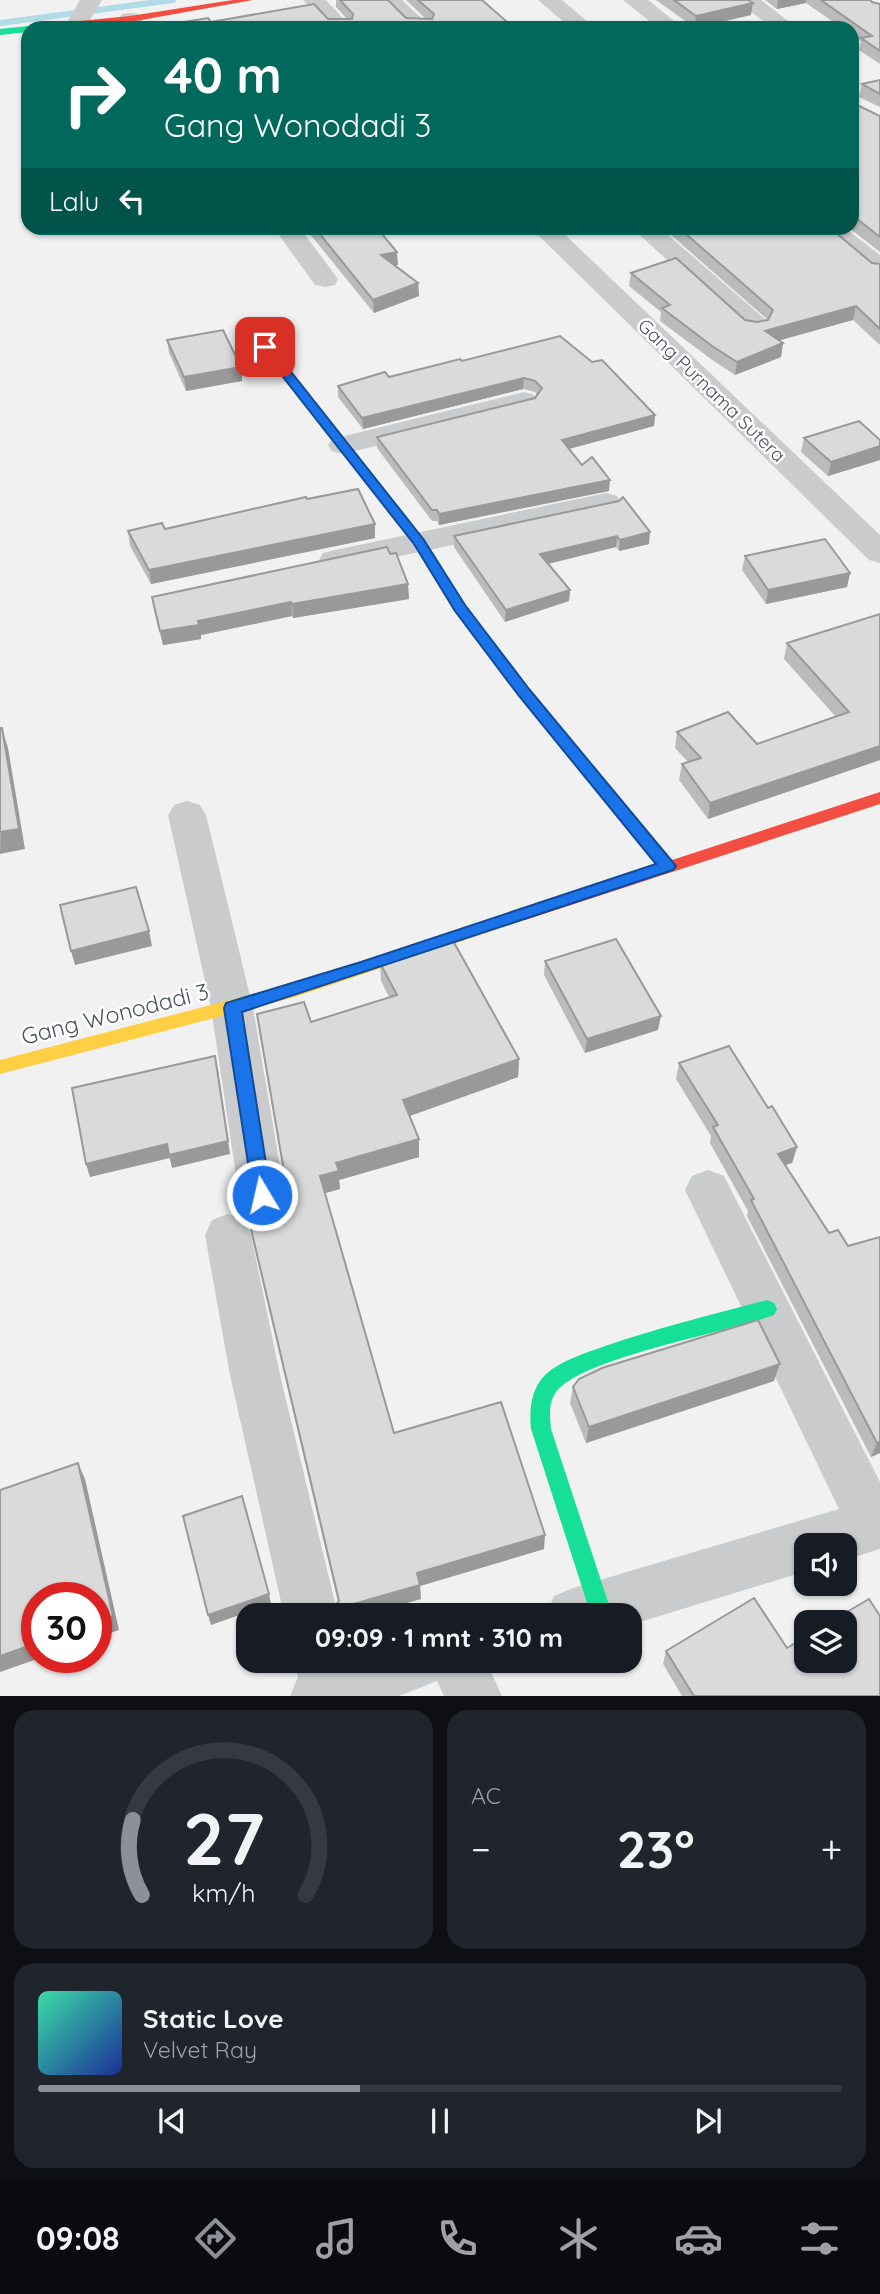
<!DOCTYPE html>
<html lang="id">
<head>
<meta charset="utf-8">
<style>
	body { margin:0; font-family:Quicksand,sans-serif; background:#20242c; color:#f1f3f6; height:100vh; display:flex; flex-direction:column; font-size:26px; white-space:nowrap }
	* { box-sizing:border-box; margin:0 }
	p { font-size:23px; color:#9ea1a6 }
	.icon { flex:none; width:38px; height:38px; fill:none; stroke:currentColor; stroke-width:2; stroke-linecap:round; stroke-linejoin:round }
	.map { position:relative; height:1696px; overflow:hidden }
	.drawer { display:flex; flex-direction:column; gap:14px; padding:14px; background:#0d0f14; flex:1 }
	.drawer>* { flex:none }
	.top-card { position:absolute; left:21px; top:21px; width:838px; height:214px; border-radius:21px; box-shadow:0 2px 5px #0004; background:#00695c; color:#fff; overflow:hidden }
	.controls { position:absolute; left:794px; top:1533px; display:grid; gap:14px }
	.controls a { display:grid; place-items:center; width:63px; height:63px; border-radius:14px; background:#171b24; box-shadow:0 2px 5px #0004; font-size:35px }
	.speed { position:absolute; left:21px; top:1582px; display:flex; gap:14px; font-size:35px; font-weight:700; text-align:center }
	.speed>* { display:grid; place-content:center; width:91px; height:91px; border-radius:50%; background:#171b24; box-shadow:0 2px 5px #0004; line-height:1 }
	.speed .limit { border:10px solid #d22; background:#fff; color:#111 }
	.pin { position:absolute; display:grid; place-items:center; width:60px; height:60px; color:#fff; margin:-30px; border-radius:14px; box-shadow:0 4px 10px #0006 }
	.me { position:absolute; width:77px; margin:-38px; rotate:351deg; stroke-linejoin:round; filter:drop-shadow(0 0 5px #0008) }
	.turn { display:flex; align-items:center; gap:24px; height:147px; padding:0 28px; font-size:32px }
	.turn .icon { width:91px; height:91px; stroke-width:2.5 }
	.turn b { display:block; font-size:49px; line-height:60px }
	.then { display:flex; align-items:center; height:66px; padding:0 28px; background:#0003; gap:14px; font-size:26px }
	.big { font-size:52px; font-weight:800; line-height:1.1 }
	.drawer .widget { flex:1; display:flex; flex-direction:column; justify-content:center; gap:10px; min-width:0; padding:0 24px; border-radius:21px; background:#20242c }
	.drawer .dial { align-items:center; gap:0 }
	.dial svg { height:182px; overflow:visible; fill:none; stroke:#363941; stroke-width:7; stroke-linecap:round; text-anchor:middle }
	.dial text { fill:#f1f3f6; stroke:none }
	.song { display:flex; align-items:center; gap:21px }
	.cover { width:84px; height:84px; border-radius:10px; background:linear-gradient(135deg,hsl(160 70% 55%),hsl(230 70% 35%)) }
	.played { height:7px; border-radius:4px; background:linear-gradient(90deg,#8c9099 40%,#363941 40%) }
	.keys { display:flex; justify-content:space-around; direction:ltr }
	.heat { display:flex; justify-content:space-between; align-items:center; font-size:38px; direction:ltr }
	.drawer .tiles { flex:1; display:grid; gap:14px; grid-template-columns:1fr 1fr }
	.widget:last-child { grid-column:span 2 }
	.trip { position:absolute; left:236px; top:1603px; width:406px; height:70px; border-radius:21px; background:#171b24; box-shadow:0 2px 5px #0004; font-weight:800; line-height:70px; text-align:center }
	.tabs { display:flex; height:112px; justify-content:space-around; align-items:center; background:#090b0e; color:#9ea1a6 }
	.tabs .icon { width:49px; height:49px }
	.tabs .active { color:#8c9099 }
	.tabs b { font-size:32px; color:#f1f3f6 }
	.map>svg:first-child { display:block }
</style>
</head>
<body>
<div class="map">
<svg width="880" height="1696" viewBox="0 0 880 1696">
	<rect width="100%" height="100%" fill="#f1f1f1"/>
	<g fill="none" stroke-linecap="round" stroke-linejoin="round">
		<path stroke="#b1dbe7" stroke-width="6" d="M0,23L173,0"/>
		<g fill="#c9cbcc" fill-rule="evenodd">
			<path d="M80,0H102L85,28H69L66,24Z"/>
			<path d="M303,0H326L352,28H329Z"/>
			<path d="M378,0H402L432,28H408Z"/>
			<path d="M538,0H562L595,28H571Z"/>
			<path d="M623,0H648L683,28H658Z"/>
			<path d="M736,0H761L797,28H772Z"/>
			<path d="M130,13L138,14L148,28H126L119,19L122,14Z"/>
			<path d="M274,228H300L338,279L335,285L325,287L315,285Z"/>
			<path d="M531,228H558L880,535V563L869,560Z"/>
			<path d="M632,228H660L765,319L769,325L765,331L755,333L745,331Z"/>
			<path d="M817,228H845L880,255V276L871,274Z"/>
			<path d="M524,392L534,395L539,401L534,407L343,454L332,451L328,445L332,439Z"/>
			<path d="M606,493L617,496L622,503L617,510L335,570L323,567L319,560L323,553L335,550Z"/>
			<path d="M187,801L200,805L206,815L253,1008L285,1195L278,1209L262,1215L246,1209L239,1195L211,1008L168,815L174,805Z"/>
			<path d="M708,1170L724,1176L880,1482V1549L845,1560V1545H807V1571L630,1625V1615H546L554,1596L573,1588L839,1509L685,1190L692,1176Z"/>
			<path d="M228,1214L244,1220L251,1235L280,1375L338,1615H284L230,1375L205,1235L212,1220Z"/>
			<path d="M294,1661H486L502,1696H444L437,1681L399,1696H290L298,1677Z"/>
		</g>
		<g fill="#16e098" fill-rule="evenodd">
			<path d="M28,26L32,28H28V32L0,35V29Z"/>
			<path d="M265,344L269,345L424,539L465,605L529,690L580,750L582,754L580,758H570L519,696L455,611L414,544L261,349L259,347Z"/>
			<path d="M767,1300L774,1303L777,1309L774,1315C727,1333 583,1357 556,1392C548,1403 550,1417 551,1429L610,1608L607,1615H591L531,1429C529,1410 531,1388 546,1374C562,1360 586,1353 605,1346C658,1328 713,1314 767,1300Z"/>
		</g>
		<g fill="#ffcf43" fill-rule="evenodd">
			<path d="M575,749L580,750L674,862L676,866L674,870H662L570,758L568,754L570,750Z"/>
			<path d="M525,908L531,910L533,914L531,918L295,997L0,1074V1060L295,983Z"/>
		</g>
		<g fill="#f24e42" fill-rule="evenodd">
			<path d="M233,0H253L130,22L67,28H36L40,25L130,16Z"/>
			<path d="M880,792V804L525,920L519,918L517,914L519,910Z"/>
		</g>
	</g>
	<g fill="#bbbbbc">
		<path d="M336,0H388L406,18L426,19L406,0H482L514,28L211,22L347,19L336,7Z"/>
		<path d="M656,0H748L751,15L695,28Z"/>
		<path d="M765,0H870L872,2L880,4V64L859,50L861,41L852,36V28H842L806,3L777,9Z"/>
		<path d="M880,80V107L859,97L862,84Z"/>
		<path d="M852,94L853,103L880,116V252L849,228H852Z"/>
		<path d="M305,228H377L398,265H395L418,283L419,296L374,313Z"/>
		<path d="M663,228H830L872,263L880,264V345L853,320L778,340L783,343L781,357L735,375L711,359L660,321L661,312L629,286L631,273L745,320L757,322L768,320Z"/>
		<path d="M167,340L241,367L242,381L186,391L169,353Z"/>
		<path d="M462,361L655,415L654,426L569,449L582,465L609,491L439,525L437,521H432L377,448V437L535,398L537,395L535,392L523,389L363,429L338,397V386L389,377Z"/>
		<path d="M804,438L880,440V460L828,476L801,452Z"/>
		<path d="M307,499L375,538L151,584L130,546L128,531L165,529Z"/>
		<path d="M619,501L649,544L619,551L616,547L548,564L570,590L569,601L505,622L454,547V536Z"/>
		<path d="M745,556L850,573L847,587L766,604L742,570Z"/>
		<path d="M408,584L409,599L293,618L292,616L201,635V639L163,645L154,611L152,597Z"/>
		<path d="M880,614V760L708,819L679,780L682,764L688,762L675,748L677,732L757,744L836,717L784,659L787,643Z"/>
		<path d="M545,961L658,1030L585,1053L544,975Z"/>
		<path d="M380,963L519,1059L518,1077L410,1116L419,1157L339,1180L340,1189L325,1193L394,1433L544,1549L420,1586L421,1599L363,1615H329L328,1604H336L338,1602L249,1225L246,1208L278,1200L277,1194L285,1178L257,1014L311,1022L389,997L381,981Z"/>
		<path d="M679,1063L768,1108L797,1147L792,1163L785,1165L829,1233L848,1246L880,1237V1453L871,1457L747,1216L748,1211L710,1143L711,1136L676,1079Z"/>
		<path d="M774,1381L586,1443L570,1403L573,1387Z"/>
		<path d="M787,1648L880,1696H682L663,1664L666,1651Z"/>
	</g>
	<g fill="#999">
		<path d="M778,0H806V3L777,9Z"/>
		<path d="M753,3L751,15L695,28L696,16Z"/>
		<path d="M397,252L398,265L382,268L381,255Z"/>
		<path d="M418,283L419,296L374,313L373,300Z"/>
		<path d="M856,306L853,320L763,345L765,331Z"/>
		<path d="M783,343L781,357L735,375L737,362Z"/>
		<path d="M241,367L242,381L186,391L184,377Z"/>
		<path d="M524,378L523,389L363,429L362,418Z"/>
		<path d="M655,415L654,426L561,451L562,440Z"/>
		<path d="M880,446V460L828,476L831,462Z"/>
		<path d="M610,480L609,491L439,525V514Z"/>
		<path d="M375,524V538L151,584L149,570Z"/>
		<path d="M650,532L649,544L619,551L620,540Z"/>
		<path d="M617,536L616,547L539,566L540,554Z"/>
		<path d="M850,573L847,587L766,604L768,590Z"/>
		<path d="M408,584L409,599L293,618L292,604Z"/>
		<path d="M570,590L569,601L505,622L506,610Z"/>
		<path d="M291,602L292,616L201,635V639L163,645L160,631L198,621Z"/>
		<path d="M2,728L8,748L25,849L0,854Z"/>
		<path d="M880,746V760L708,819L710,803Z"/>
		<path d="M149,931L152,946L75,965L71,951Z"/>
		<path d="M661,1016L658,1030L585,1053L587,1039Z"/>
		<path d="M519,1059L518,1077L404,1118L403,1100Z"/>
		<path d="M218,1070L230,1154L172,1168L169,1155Z"/>
		<path d="M419,1139V1157L339,1180L340,1189L322,1194L320,1176L336,1163Z"/>
		<path d="M167,1144L170,1158L90,1177L86,1164Z"/>
		<path d="M797,1147L792,1163L773,1169L778,1154Z"/>
		<path d="M780,1364L774,1381L586,1443L589,1427Z"/>
		<path d="M880,1442V1453L871,1457L877,1443Z"/>
		<path d="M78,1463L85,1479L119,1630L96,1638V1622Z"/>
		<path d="M545,1535L544,1549L420,1586L421,1599L363,1615H330L329,1611L417,1573Z"/>
		<path d="M269,1594L271,1604L211,1625L208,1615Z"/>
		<path d="M37,1643V1657H43L0,1672V1656Z"/>
	</g>
	<g fill="#dadadb" stroke="#999" stroke-width="2">
		<path d="M340,0H388L406,18L432,19L434,14L418,0H482L514,28H147L208,18L211,22L314,4L328,19H352L353,14Z"/>
		<path d="M674,0H748L753,3L696,16Z"/>
		<path d="M821,0H870L872,2L880,4V51L861,38L872,36Z"/>
		<path d="M880,80V94L862,84Z"/>
		<path d="M852,94L853,103L880,116V237L852,215Z"/>
		<path d="M315,228H377L397,252L381,255L418,283L373,300Z"/>
		<path d="M679,228H830L872,263L880,264V329L856,306L765,331L783,343L737,362L712,346L662,308L670,305L631,273L676,258L745,320L757,322L768,320L773,310Z"/>
		<path d="M223,330L241,367L184,377L167,340Z"/>
		<path d="M560,336L592,362L602,360L655,415L562,440L582,465L592,457L610,480L439,514L437,510H432L377,437L535,398L542,388L535,381L524,378L362,418L338,386L385,372L389,377L460,359L462,361Z"/>
		<path d="M859,421L880,440V446L831,462L804,438Z"/>
		<path d="M358,489L375,524L149,570L128,531L162,523L165,529L306,497L307,499Z"/>
		<path d="M623,497L650,532L620,540L617,536L540,554L570,590L506,610L454,536L619,501Z"/>
		<path d="M825,539L850,573L768,590L745,556Z"/>
		<path d="M387,547L390,554L396,553L408,584L292,604L291,602L198,621L199,625L160,631L152,597Z"/>
		<path d="M880,614V746L710,803L682,764L701,758L677,732L728,712L757,744L849,712L787,643Z"/>
		<path d="M0,728H2L19,829L0,832Z"/>
		<path d="M136,887L149,931L71,951L60,905Z"/>
		<path d="M452,939L519,1059L403,1100L419,1139L336,1163L339,1171L320,1176L394,1433L501,1402L545,1535L417,1573L420,1585L329,1611L328,1604H336L339,1601L246,1208L279,1200L277,1194L285,1177L257,1014L304,1002L311,1022L397,995L380,963Z"/>
		<path d="M616,939L661,1016L587,1039L545,961Z"/>
		<path d="M729,1046L768,1108L772,1106L797,1147L778,1154L829,1233L838,1230L848,1246L880,1237V1442L877,1443L751,1200L754,1199L713,1127L718,1125L679,1063Z"/>
		<path d="M215,1056L228,1141L169,1155L167,1144L86,1164L72,1088Z"/>
		<path d="M758,1320L780,1364L589,1427L573,1387L579,1379L602,1368Z"/>
		<path d="M78,1463L113,1616L96,1622V1598H37V1643L0,1656V1490Z"/>
		<path d="M242,1496L269,1594L208,1615L183,1516Z"/>
		<path d="M754,1598L787,1648L807,1636V1661H845V1622H830L869,1599L880,1616V1696H694L666,1651Z"/>
	</g>
	<path fill="#1a73e8" stroke="#114b97" stroke-width="2" d="M261,344H269L424,540L465,605L529,689L676,866L673,870L242,1012L271,1195L269,1201L262,1203L255,1201L253,1195L224,1008L226,1003L361,962L656,864L519,696L455,611L414,544L261,349Z"/>
	<g text-anchor="middle" stroke-width="5" stroke-linejoin="round" paint-order="stroke">
		<g font-size="19" fill="#4a535b" stroke="#fff">
			<text transform="translate(712 390) rotate(44)" y="7">Gang Purnama Sutera</text>
		</g>
		<g font-size="23" fill="#4a535b" stroke="#fff">
			<text transform="translate(115 1014) rotate(-14)" y="8">Gang Wonodadi 3</text>
		</g>
	</g>
</svg>
<div class="controls">
<a><svg class="icon" aria-label="sound" viewBox="0 0 24 24"><path d="M4 9h4l5-4v14l-5-4H4zM17 9q2 3 0 6"/></svg></a>
<a><svg class="icon" aria-label="layers" viewBox="0 0 24 24"><path d="M12 4l9 5-9 5-9-5zM3 14l9 5 9-5"/></svg></a>
</div>
<div class="speed"><div class="limit">30</div></div>
<div class="pin" style="left:265px;top:347px;background:#d93025"><svg class="icon" aria-label="arrive" viewBox="0 0 24 24"><path d="M6 21V4h12l-3 4 3 4H6"/></svg></div>
<svg class="me" style="left:262px;top:1195px" viewBox="-20 -20 40 40"><circle r="17" fill="#1a73e8" stroke="#fff" stroke-width="3"/><path d="M0-11L8 9 0 5-8 9z" fill="#fff"/></svg>
<div class="trip">09:09 · 1 mnt · 310 m</div>
<div class="top-card">
<div class="turn"><svg class="icon" aria-label="right" viewBox="0 0 24 24"><path d="M7 20v-9h11M14 6l5 5-5 5"/></svg><div><b>40 m</b>Gang Wonodadi 3</div></div>
<div class="then">Lalu<svg class="icon" aria-label="left" viewBox="0 0 24 24"><path d="M17 20v-9H6M10 6l-5 5 5 5"/></svg></div>
</div>
</div>
<section class="drawer">
<div class="tiles">
<div class="widget dial"><svg viewBox="0 0 100 80">
<path d="M14 69A42 42 0 1 1 86 69"/>
<path d="M14 69A42 42 0 0 1 10 36" stroke="#8c9099"/>
<text x="50" y="56" font-size="32" font-weight="700">27</text>
<text x="50" y="72" font-size="11">km/h</text>
</svg></div>
<div class="widget"><p>AC</p>
<div class="heat"><a>−</a><b class="big">23°</b><a>+</a></div>
</div>
<div class="widget">
<div class="song"><i class="cover"></i><div><b>Static Love</b><p>Velvet Ray</p></div></div>
<div class="played"></div>
<div class="keys"><svg class="icon" aria-label="previous" viewBox="0 0 24 24"><path d="M18 5L8 12l10 7zM5 5v14"/></svg><svg class="icon" aria-label="pause" viewBox="0 0 24 24"><path d="M8 5v14M16 5v14"/></svg><svg class="icon" aria-label="next" viewBox="0 0 24 24"><path d="M6 5l10 7-10 7zM19 5v14"/></svg></div>
</div>
</div>
</section>
<nav class="tabs">
<b>09:08</b>
<svg class="icon active" aria-label="directions" viewBox="0 0 24 24"><path d="M12 3l9 9-9 9-9-9zM9 14v-3h6M13 9l2 2-2 2"/></svg>
<svg class="icon" aria-label="music" viewBox="0 0 24 24"><path d="M9 18V5l10-2v13"/><circle cx="6" cy="18" r="3"/><circle cx="16" cy="16" r="3"/></svg>
<svg class="icon" aria-label="phone" viewBox="0 0 24 24"><path d="M5 4h4l2 5-3 2q2 4 5 5l2-3 5 2v4C11 20 4 13 5 4z"/></svg>
<svg class="icon" aria-label="climate" viewBox="0 0 24 24"><path d="M12 3v18M4 7l16 10M4 17L20 7"/></svg>
<svg class="icon" aria-label="car" viewBox="0 0 24 24"><path d="M5 17H2v-5l4-1 3-4h7l3 4 3 1v5h-3M9 17h6M6 11h13"/><circle cx="7" cy="17" r="2"/><circle cx="17" cy="17" r="2"/></svg>
<svg class="icon" aria-label="filters" viewBox="0 0 24 24"><path d="M4 7h16M4 17h16"/><circle cx="9" cy="7" r="2"/><circle cx="15" cy="17" r="2"/></svg>
</nav>
</body>
</html>
